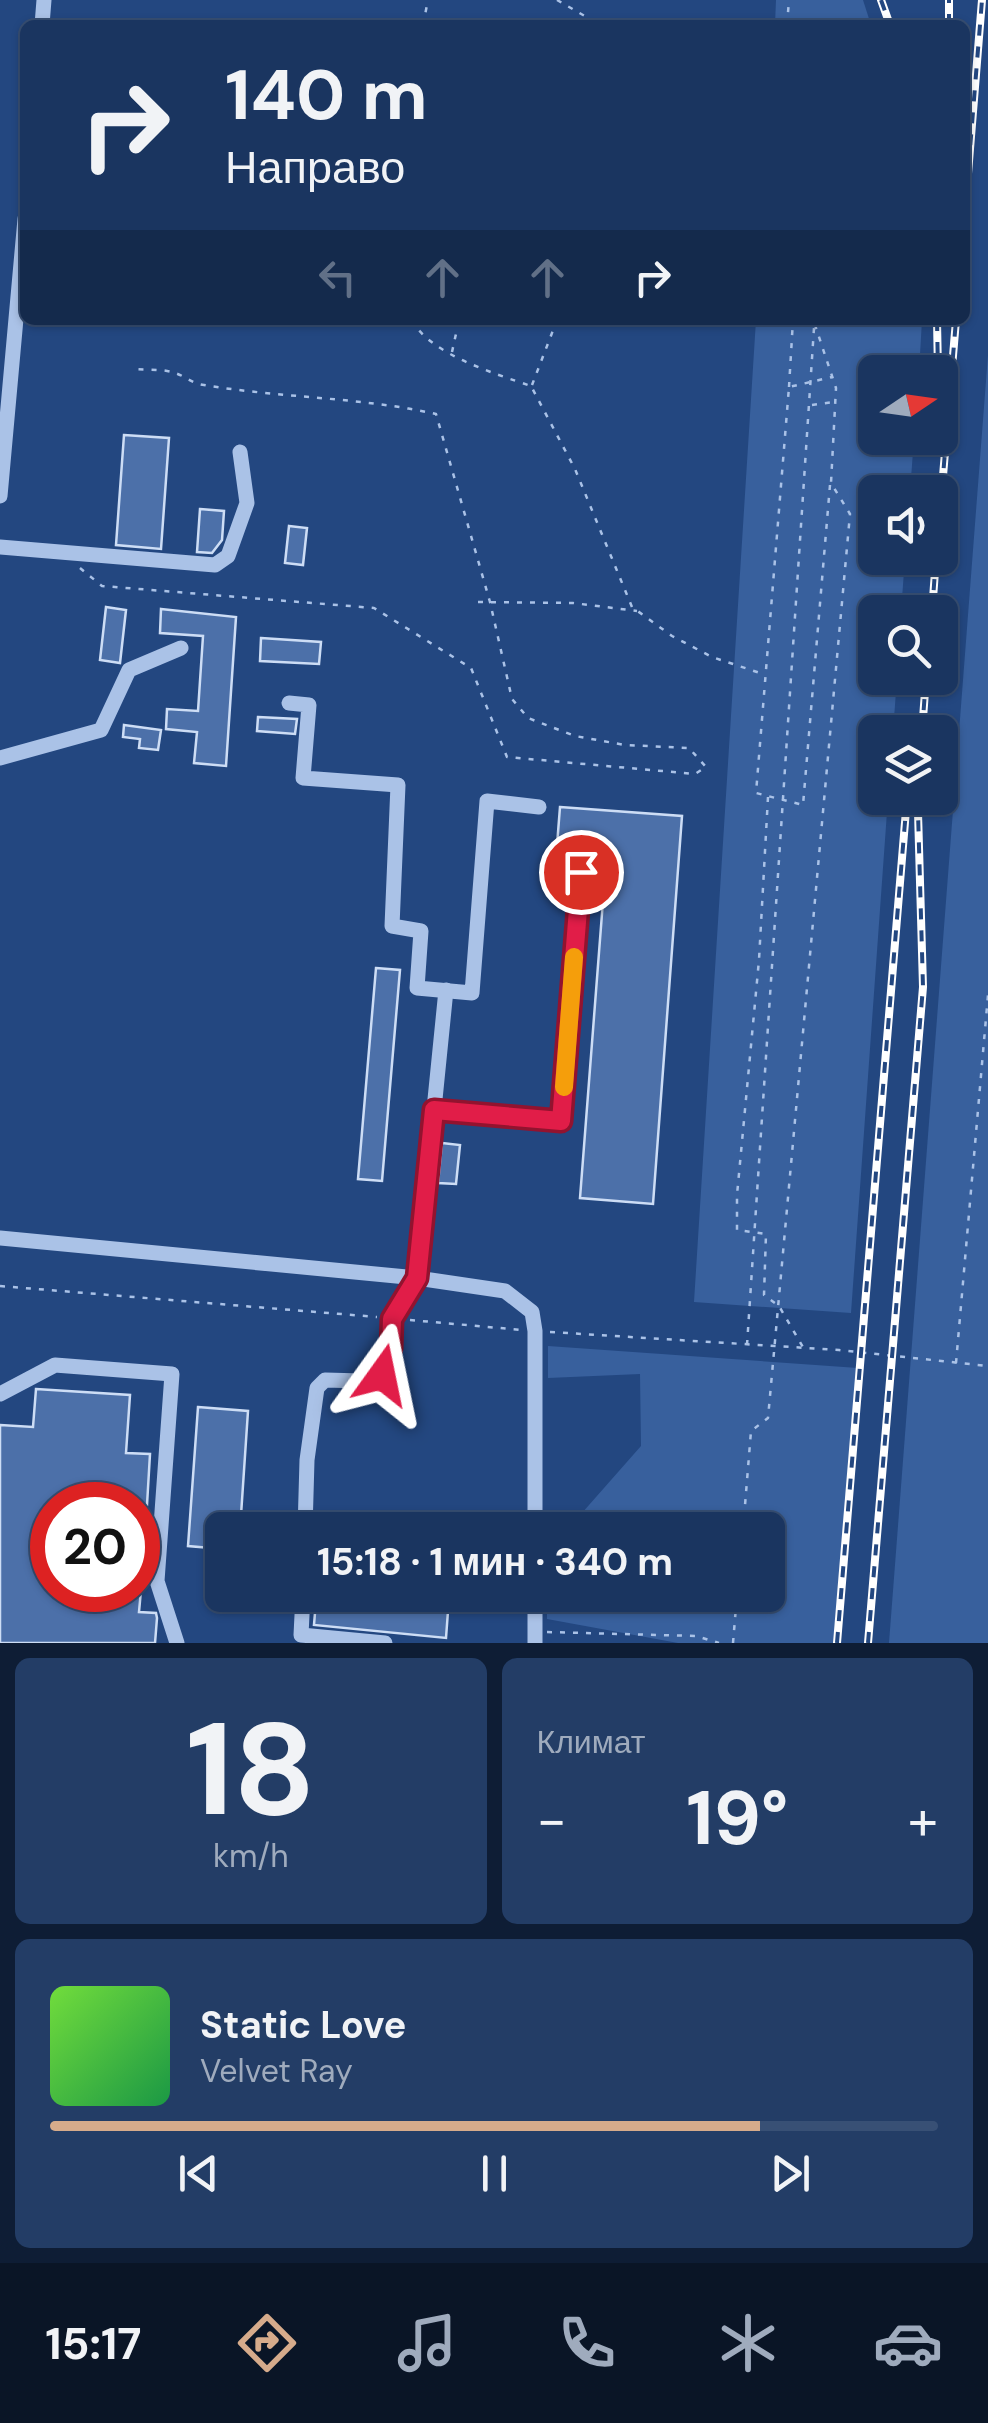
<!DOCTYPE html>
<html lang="ru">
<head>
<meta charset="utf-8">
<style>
	body { margin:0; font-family:"DM Sans",sans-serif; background:#233d66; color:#f1f3f6; height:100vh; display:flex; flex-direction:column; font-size:38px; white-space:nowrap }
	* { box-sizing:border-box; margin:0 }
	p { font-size:32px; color:#9fabbd }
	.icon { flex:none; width:55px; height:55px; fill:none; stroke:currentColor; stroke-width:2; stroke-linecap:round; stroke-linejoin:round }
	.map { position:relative; height:1643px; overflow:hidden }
	.sheet { display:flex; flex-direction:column; gap:15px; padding:15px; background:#0e1d35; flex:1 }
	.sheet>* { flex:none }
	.hud { position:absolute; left:20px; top:20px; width:950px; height:305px; border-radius:15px; box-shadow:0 2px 8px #0004,0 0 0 2px #385075; background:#1a3560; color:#f1f3f6; overflow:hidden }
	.needle { width:65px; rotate:77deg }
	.tools { position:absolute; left:858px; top:355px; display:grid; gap:20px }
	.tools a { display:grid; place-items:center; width:100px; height:100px; border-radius:15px; background:#1a3560; box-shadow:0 2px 8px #0004,0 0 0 2px #385075; font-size:50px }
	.speed { position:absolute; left:30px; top:1482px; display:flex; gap:20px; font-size:50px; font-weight:700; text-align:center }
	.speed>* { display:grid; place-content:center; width:130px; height:130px; border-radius:50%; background:#1a3560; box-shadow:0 2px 8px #0004,0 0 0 2px #385075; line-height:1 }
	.speed .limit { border:15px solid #d22; background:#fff; color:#111 }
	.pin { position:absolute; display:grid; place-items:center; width:85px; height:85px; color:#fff; margin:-42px; border:5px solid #fff; border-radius:50%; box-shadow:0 2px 10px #0007 }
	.me { position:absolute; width:110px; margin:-55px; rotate:12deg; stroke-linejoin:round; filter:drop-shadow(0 0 8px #0008) }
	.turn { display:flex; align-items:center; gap:35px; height:210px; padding:0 40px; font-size:45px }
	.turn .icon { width:130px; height:130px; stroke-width:2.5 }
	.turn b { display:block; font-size:70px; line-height:85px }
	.lanes { display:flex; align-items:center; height:95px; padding:0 40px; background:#0003; justify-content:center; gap:50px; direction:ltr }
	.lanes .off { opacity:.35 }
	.big { font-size:75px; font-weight:700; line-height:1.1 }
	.sheet .widget { flex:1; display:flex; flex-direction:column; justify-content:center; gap:15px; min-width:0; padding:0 35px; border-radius:15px; background:#233d66 }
	.sheet .dial { align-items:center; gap:0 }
	.dial b { font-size:130px; line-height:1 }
	.song { display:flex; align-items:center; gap:30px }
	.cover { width:120px; height:120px; border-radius:15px; background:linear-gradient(135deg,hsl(100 70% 55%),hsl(140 70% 35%)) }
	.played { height:10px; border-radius:5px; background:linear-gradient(90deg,#d6ab8b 80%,#385075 80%) }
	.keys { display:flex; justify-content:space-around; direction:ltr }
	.heat { display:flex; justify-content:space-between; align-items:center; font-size:55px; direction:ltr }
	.sheet .tiles { flex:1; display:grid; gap:15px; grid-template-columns:1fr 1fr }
	.widget:last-child { grid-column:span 2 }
	.trip { position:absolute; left:205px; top:1512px; width:580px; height:100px; border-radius:15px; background:#1a3560; box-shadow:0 2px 8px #0004,0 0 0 2px #385075; font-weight:700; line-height:100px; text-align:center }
	.tabs { display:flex; height:160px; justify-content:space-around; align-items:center; background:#0a1526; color:#9fabbd }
	.tabs .icon { width:70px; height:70px }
	.tabs .on { color:#d6ab8b }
	.tabs b { font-size:45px; color:#f1f3f6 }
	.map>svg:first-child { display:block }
</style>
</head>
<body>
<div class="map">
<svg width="988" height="1643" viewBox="0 0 988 1643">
	<rect width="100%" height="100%" fill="#234780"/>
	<g fill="#38609d">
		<path d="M776,0H863L871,25H775Z"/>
		<path d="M756,320H922L919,372H875V438H914L910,492H875V558H905L901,612H875V678H897L893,732H875V798H888L851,1313L694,1302Z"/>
		<path d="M988,355V1643H889Z"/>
		<path d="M548,1346L858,1368L833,1643H678L547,1619V1595H768V1530H567L641,1446L640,1374L548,1378Z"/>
	</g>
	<g fill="#4c70a9" stroke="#cdddf5" stroke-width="2.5">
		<path d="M124,435L169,438L161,549L116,545Z"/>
		<path d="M200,509L224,511L222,540L212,553L197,552Z"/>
		<path d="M289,526L307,528L303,565L285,563Z"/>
		<path d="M106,607L126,610L120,663L100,660Z"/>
		<path d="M161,609L236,617L226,766L194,763L197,732L166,729L167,709L198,711L203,636L160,633Z"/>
		<path d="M261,638L321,642L319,664L260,661Z"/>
		<path d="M258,717L297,719L295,734L257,731Z"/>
		<path d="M124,725L161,730L158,750L139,748L140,739L123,737Z"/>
		<path d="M560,807L682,816L653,1204L580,1198L606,862L556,858Z"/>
		<path d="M376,968L400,970L382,1181L358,1179Z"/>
		<path d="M442,1143L460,1145L456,1184L438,1183Z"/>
		<path d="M36,1389L130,1395L126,1453L150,1454L147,1505H52V1590H141L139,1612L156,1613L157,1618L155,1643H0V1425L33,1427Z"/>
		<path d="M198,1407L248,1411L240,1530H222V1549L188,1546Z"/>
		<path d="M316,1601L448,1611L446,1638L314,1625Z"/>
	</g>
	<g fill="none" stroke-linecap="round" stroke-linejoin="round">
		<g stroke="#aac2e7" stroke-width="2.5" stroke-dasharray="5 8" stroke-linecap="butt">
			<path d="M557,0L590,19V25"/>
			<path d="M423,25L428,0"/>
			<path d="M787,25L789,0"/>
			<path d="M412,320C429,354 496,374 531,386L575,469L632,607L672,636L712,657L763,674"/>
			<path d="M452,352L459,320"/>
			<path d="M532,385L557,320"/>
			<path d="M789,387L793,320"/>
			<path d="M812,405L834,402"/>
			<path d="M830,485L803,805L756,793L789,387L832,377"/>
			<path d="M80,568L102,586L374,608L471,668L507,757L695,774L706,767L689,748L625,745L575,736L528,718L512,699L490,602L436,414C360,397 281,398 204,385C193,384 185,376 175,373C164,369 149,370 136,369"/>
			<path d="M478,602L573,603L637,611"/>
			<path d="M768,797L759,960L737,1195V1230L766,1234L764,1295L779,1306L804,1349"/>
			<path d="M0,1286L377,1317"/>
			<path d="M410,1320L522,1330"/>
			<path d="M550,1332L839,1350L988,1366"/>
			<path d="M747,1345L814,328"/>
			<path d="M956,1363L988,995"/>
			<path d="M743,1530L751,1431L768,1418L850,514L831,483L836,388L814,322"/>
			<path d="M547,1632L696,1636L719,1643"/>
			<path d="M733,1643L737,1595"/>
		</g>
		<g stroke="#aac2e7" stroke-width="15">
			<path d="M42,25L44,0"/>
			<path d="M0,496L25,219"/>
			<path d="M0,547L215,565L228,556L247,503L240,452"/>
			<path d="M289,703L309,705L303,778L398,785L392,926L421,931L417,988L472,993L487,801L539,807"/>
			<path d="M0,758L101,730L129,670L181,648"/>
			<path d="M434,1110L561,1121L581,872"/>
			<path d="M0,1238L417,1278L505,1291L532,1312L535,1331V1530"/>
			<path d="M0,1394L55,1365L172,1374L157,1581L177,1643"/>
			<path d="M305,1530L307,1460L317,1388L325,1380L362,1381L382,1375L391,1348L392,1319L417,1278L446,990"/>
			<path d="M303,1595L301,1635L385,1643"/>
			<path d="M535,1643V1595"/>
		</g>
		<defs>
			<g id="rail">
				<path d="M881,0L890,25"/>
				<path d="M949,25V0"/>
				<path d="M965,211L982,0"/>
				<path d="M937,320L938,372"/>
				<path d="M940,512L956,320"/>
				<path d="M932,612L936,558"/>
				<path d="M922,732L926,678"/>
				<path d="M837,1643L907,798"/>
				<path d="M868,1643L923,987L918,812"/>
			</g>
		</defs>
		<use href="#rail" stroke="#fff" stroke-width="8"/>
		<use href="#rail" stroke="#234780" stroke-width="4" stroke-dasharray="11" stroke-linecap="butt"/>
	</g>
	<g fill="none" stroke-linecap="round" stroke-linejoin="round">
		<defs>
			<path id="route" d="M382,1375L391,1348L392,1319L417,1278L434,1110L561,1121L581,872"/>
		</defs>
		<use href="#route" stroke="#92132f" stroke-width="25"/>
		<use href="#route" stroke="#e11d48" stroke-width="18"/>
		<path stroke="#f59e0b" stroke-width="18" d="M564,1087L574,957"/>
	</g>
</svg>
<div class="tools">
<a><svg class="needle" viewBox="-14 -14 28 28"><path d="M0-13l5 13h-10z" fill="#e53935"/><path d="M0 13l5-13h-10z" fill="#9fabbd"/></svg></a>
<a><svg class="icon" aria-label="sound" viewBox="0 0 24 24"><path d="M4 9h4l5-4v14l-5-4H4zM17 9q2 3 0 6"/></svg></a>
<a><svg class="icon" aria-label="search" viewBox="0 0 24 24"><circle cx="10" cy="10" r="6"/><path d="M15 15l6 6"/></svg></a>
<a><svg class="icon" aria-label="layers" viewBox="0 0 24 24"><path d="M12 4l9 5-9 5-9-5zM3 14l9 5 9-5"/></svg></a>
</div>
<div class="speed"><div class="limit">20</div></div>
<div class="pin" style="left:581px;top:872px;background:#d93025"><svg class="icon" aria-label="arrive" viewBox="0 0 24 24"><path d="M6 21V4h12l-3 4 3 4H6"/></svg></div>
<svg class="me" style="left:382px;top:1375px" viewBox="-20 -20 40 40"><path d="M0-17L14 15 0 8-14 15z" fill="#e11d48" stroke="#fff" stroke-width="4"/></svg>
<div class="trip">15:18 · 1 мин · 340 m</div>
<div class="hud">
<div class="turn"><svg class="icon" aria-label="right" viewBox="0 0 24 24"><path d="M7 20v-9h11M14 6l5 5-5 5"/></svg><div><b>140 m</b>Направо</div></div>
<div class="lanes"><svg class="icon off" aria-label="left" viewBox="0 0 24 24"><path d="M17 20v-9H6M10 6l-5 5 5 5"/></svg><svg class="icon off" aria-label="ahead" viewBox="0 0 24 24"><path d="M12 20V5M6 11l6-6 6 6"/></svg><svg class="icon off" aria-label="ahead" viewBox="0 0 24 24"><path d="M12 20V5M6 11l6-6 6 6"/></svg><svg class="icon" aria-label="right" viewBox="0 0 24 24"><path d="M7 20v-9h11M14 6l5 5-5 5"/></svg></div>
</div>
</div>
<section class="sheet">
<div class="tiles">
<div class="widget dial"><b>18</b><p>km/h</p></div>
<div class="widget"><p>Климат</p>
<div class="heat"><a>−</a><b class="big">19°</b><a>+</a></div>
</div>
<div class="widget">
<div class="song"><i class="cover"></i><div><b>Static Love</b><p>Velvet Ray</p></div></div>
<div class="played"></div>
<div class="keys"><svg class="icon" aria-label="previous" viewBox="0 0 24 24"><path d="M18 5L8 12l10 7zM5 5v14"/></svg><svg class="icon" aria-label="pause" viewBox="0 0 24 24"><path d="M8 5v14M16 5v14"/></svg><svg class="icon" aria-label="next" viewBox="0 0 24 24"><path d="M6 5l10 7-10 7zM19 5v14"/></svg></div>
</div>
</div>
</section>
<nav class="tabs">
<b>15:17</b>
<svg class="icon on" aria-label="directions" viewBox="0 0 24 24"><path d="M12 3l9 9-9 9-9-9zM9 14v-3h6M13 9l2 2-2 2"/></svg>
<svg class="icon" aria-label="music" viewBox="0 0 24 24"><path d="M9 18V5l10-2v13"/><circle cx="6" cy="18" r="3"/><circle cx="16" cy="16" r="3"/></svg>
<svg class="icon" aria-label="phone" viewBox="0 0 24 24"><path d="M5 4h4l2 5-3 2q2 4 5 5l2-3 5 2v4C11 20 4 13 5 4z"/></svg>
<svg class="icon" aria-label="climate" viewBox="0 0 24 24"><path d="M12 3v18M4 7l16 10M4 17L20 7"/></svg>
<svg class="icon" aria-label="car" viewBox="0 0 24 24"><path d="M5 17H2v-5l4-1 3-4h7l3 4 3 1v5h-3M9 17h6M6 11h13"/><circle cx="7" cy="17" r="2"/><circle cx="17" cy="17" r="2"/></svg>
</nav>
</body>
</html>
